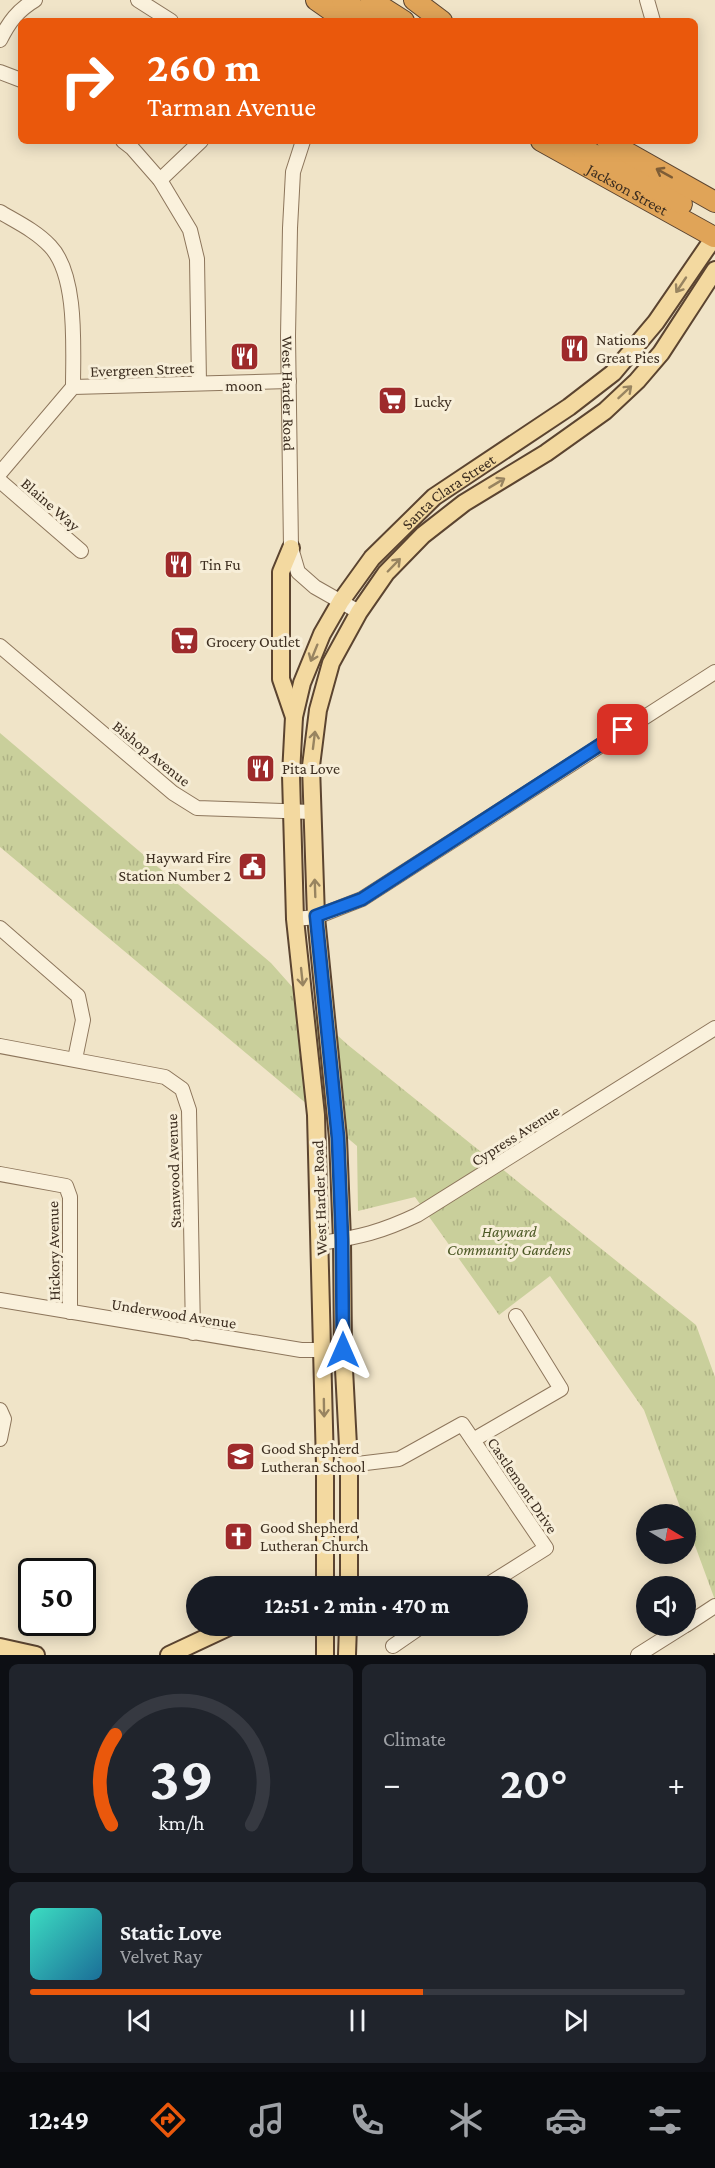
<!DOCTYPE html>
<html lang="en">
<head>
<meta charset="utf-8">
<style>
	body { margin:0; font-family:"Crimson Pro",serif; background:#20242c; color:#f1f3f6; height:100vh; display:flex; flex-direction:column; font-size:22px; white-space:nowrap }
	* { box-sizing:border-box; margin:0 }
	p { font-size:20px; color:#9ea1a6 }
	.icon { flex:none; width:33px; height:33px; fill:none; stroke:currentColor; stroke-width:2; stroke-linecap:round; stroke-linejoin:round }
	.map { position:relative; height:1655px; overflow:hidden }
	.sheet { display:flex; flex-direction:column; gap:9px; padding:9px; background:#0d0f14; flex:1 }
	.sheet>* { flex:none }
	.guide { position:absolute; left:18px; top:18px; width:680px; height:126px; border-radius:9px; box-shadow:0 3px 15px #0003; background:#ea580c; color:#fff; overflow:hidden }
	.needle { width:39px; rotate:100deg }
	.tools { position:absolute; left:636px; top:1504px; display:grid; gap:12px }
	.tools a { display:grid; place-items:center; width:60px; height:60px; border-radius:50%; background:#171b24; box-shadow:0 3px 15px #0003; font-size:30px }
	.speed { position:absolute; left:18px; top:1558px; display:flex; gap:12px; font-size:30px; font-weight:700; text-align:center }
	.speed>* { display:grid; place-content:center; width:78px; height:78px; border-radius:50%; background:#171b24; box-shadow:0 3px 15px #0003; line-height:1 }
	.speed .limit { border:3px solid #111; border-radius:9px; background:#fff; color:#111 }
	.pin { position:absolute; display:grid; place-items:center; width:51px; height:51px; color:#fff; margin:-26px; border-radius:12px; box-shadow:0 3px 9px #0006 }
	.me { position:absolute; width:66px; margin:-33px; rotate:0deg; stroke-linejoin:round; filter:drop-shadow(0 0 4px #0008) }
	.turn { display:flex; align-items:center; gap:21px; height:126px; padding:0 30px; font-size:27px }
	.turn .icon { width:78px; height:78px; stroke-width:2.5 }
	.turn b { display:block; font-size:42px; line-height:51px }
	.big { font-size:45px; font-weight:700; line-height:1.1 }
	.sheet .tile { flex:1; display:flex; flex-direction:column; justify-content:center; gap:9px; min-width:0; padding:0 21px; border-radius:9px; background:#20242c }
	.sheet .dial { align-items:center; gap:0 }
	.dial svg { height:156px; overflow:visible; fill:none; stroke:#363941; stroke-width:7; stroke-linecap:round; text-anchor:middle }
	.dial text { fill:#f1f3f6; stroke:none }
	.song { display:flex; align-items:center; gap:18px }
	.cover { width:72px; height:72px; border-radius:9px; background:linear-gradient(135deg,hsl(170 70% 55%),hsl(200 70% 35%)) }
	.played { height:6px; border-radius:3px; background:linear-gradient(90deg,#ea580c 60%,#363941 60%) }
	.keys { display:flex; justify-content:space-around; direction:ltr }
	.heat { display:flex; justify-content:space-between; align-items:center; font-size:33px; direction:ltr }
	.sheet .tiles { flex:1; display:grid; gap:9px; grid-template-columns:1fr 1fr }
	.tile:last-child { grid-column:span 2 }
	.trip { position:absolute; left:186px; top:1576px; width:342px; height:60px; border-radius:30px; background:#171b24; box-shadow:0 3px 15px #0003; font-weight:700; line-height:60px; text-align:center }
	.tabs { display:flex; height:96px; justify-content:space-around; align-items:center; background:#090b0e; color:#9ea1a6 }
	.tabs .icon { width:42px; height:42px }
	.tabs .selected { color:#ea580c }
	.tabs b { font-size:27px; color:#f1f3f6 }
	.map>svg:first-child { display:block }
</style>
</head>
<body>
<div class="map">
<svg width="715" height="1655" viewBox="0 0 715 1655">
	<defs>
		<pattern id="park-tufts" width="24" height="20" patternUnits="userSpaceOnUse" patternTransform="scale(1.5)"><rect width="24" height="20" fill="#c9cf9b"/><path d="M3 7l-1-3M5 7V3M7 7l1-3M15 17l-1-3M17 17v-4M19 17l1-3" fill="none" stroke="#aeb285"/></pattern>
	</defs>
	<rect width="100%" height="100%" fill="#f0e4c8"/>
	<path fill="url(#park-tufts)" d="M0,733L271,963L327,1026L348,1045L696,1325L715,1377V1600L686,1521V1515H683L644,1410L550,1276L499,1315L415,1197L358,1211L357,1146L0,847Z"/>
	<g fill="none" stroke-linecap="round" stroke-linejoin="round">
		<defs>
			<g id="minor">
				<path d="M138,0L171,21"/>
				<path d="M647,0L653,21"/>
				<path d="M0,40C9,22 18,10 35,0"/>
				<path d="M0,72L21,80"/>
				<path d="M123,141L132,148L160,180L190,230L197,259L199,383"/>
				<path id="s1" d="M303,141L293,172L290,228L288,336L291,548L298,572L315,587L359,612"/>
				<path d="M160,180L201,141"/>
				<path d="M0,212C17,222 36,231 50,246C78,275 73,349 73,387"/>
				<path d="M0,473L73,387L289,381"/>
				<path d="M0,481L81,551"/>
				<path d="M0,646L173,793L197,808L312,812"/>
				<path d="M295,919L316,917L362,899L715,672"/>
				<path d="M0,928L78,996L83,1020L75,1059"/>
				<path d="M0,1046L165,1077L182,1089L189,1110L193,1333"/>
				<path d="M0,1174L66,1186L70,1197V1312"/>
				<path d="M321,1243C360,1237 381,1232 417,1215L715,1028"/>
				<path d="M0,1300L301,1350H343"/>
				<path d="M0,1410L4,1419L0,1439"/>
				<path d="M473,1440L561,1389L516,1316"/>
				<path d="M349,1465L399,1459L462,1424L546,1548L484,1587"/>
				<path d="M686,1625L715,1606"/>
				<path d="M393,1646L422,1626"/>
				<path d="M638,1655L684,1626"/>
			</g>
			<g id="major">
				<path d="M291,548L281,572V679L294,717"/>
				<path id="s2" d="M325,1587V1465L316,1115L295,919L291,775L294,717L302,683L322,634L341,601L372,558L434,497L569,407L613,373L656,322L715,236"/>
				<path d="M349,1587V1465L343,1350L342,1240L338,1138L316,917L311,766L318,710L331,663L359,612L386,573L423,535L464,503L546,453L605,411L637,381L661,353L715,270"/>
				<path d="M325,1626V1655"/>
				<path d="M0,1647L36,1655"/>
				<path d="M169,1655L231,1626"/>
				<path d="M347,1655L348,1626"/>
			</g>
			<g id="highway">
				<path d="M316,0L346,21"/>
				<path d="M342,0L374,21"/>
				<path d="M371,0L404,21"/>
				<path d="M414,0L442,21"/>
				<path id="s3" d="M541,141L714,237"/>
				<path d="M570,141L682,204"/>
				<path d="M607,141L715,202"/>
			</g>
		</defs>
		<use href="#minor" stroke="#8d765c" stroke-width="16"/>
		<use href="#major" stroke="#5b4430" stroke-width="20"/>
		<use href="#highway" stroke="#5b4430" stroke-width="22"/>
		<use href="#minor" stroke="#faf1dc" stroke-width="14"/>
		<use href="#major" stroke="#f3d9a0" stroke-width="16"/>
		<use href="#highway" stroke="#e0a458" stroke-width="20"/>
		<path stroke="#3d2e20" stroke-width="3" stroke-dasharray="10 10" stroke-linecap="butt" d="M714,1655L715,1654"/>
	</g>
	<defs><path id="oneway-shaft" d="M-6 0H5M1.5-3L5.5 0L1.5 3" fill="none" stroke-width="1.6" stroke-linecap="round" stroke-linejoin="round" transform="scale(1.5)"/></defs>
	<use stroke="#7e5d36" href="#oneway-shaft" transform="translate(664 173) rotate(-151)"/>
	<g stroke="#988460">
		<use href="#oneway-shaft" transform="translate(681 285) rotate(124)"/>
		<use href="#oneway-shaft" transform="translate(625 392) rotate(-43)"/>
		<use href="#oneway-shaft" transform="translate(497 483) rotate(-31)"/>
		<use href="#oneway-shaft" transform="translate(394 565) rotate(-46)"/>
		<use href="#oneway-shaft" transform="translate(314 653) rotate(112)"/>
		<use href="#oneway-shaft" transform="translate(314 740) rotate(-83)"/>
		<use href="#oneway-shaft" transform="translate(315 888) rotate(-92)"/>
		<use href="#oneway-shaft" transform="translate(302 977) rotate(84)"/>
		<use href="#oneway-shaft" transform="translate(324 1408) rotate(89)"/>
	</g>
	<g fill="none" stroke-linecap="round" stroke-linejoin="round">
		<defs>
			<path id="route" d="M343,1350L342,1240L338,1138L316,916L362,899L623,730"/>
		</defs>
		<use href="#route" stroke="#114b97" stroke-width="15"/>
		<use href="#route" stroke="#1a73e8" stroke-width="10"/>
	</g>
	<defs>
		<symbol id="restaurant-square" viewBox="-11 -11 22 22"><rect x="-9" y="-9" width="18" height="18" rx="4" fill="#9e2a2b" stroke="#f7eed8"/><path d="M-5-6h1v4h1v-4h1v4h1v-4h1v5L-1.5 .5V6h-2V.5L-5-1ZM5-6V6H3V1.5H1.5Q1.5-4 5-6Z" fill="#fff"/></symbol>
		<symbol id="supermarket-square" viewBox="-11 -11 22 22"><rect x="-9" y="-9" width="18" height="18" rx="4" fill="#9e2a2b" stroke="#f7eed8"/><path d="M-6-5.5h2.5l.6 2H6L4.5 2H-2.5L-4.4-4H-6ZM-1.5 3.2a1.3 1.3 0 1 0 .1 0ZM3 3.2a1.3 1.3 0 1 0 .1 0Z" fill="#fff"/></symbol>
		<symbol id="civic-square" viewBox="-11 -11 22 22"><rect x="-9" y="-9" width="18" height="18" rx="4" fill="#9e2a2b" stroke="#f7eed8"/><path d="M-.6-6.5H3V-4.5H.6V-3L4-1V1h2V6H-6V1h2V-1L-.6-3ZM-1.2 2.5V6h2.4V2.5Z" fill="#fff"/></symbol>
		<symbol id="school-square" viewBox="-11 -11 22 22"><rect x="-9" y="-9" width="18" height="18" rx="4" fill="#9e2a2b" stroke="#f7eed8"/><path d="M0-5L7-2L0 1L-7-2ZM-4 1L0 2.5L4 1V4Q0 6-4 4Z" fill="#fff"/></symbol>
		<symbol id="church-square" viewBox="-11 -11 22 22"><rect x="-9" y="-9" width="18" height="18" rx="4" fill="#9e2a2b" stroke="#f7eed8"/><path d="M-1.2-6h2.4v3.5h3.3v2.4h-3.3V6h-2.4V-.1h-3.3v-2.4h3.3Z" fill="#fff"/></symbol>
	</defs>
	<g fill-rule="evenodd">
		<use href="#restaurant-square" x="558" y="332" width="33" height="33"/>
		<use href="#restaurant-square" x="228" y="340" width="33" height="33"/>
		<use href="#supermarket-square" x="376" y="384" width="33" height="33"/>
		<use href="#restaurant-square" x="162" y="548" width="33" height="33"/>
		<use href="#supermarket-square" x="168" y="624" width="33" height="33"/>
		<use href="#restaurant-square" x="244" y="752" width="33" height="33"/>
		<use href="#civic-square" x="236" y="850" width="33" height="33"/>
		<use href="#school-square" x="224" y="1440" width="33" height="33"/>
		<use href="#church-square" x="222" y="1520" width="33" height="33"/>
	</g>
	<g text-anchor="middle" stroke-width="6" stroke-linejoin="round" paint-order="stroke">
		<g font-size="16" fill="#3d2e20" stroke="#f7eed8">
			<text dy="6" stroke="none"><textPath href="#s3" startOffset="99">Jackson Street</textPath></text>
			<text transform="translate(142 369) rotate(-2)" y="6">Evergreen Street</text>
			<text dy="6" stroke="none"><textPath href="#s1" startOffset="254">West Harder Road</textPath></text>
			<text dy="6" stroke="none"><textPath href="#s2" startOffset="1152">Santa Clara Street</textPath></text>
			<text transform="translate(51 504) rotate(41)" y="6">Blaine Way</text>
			<text transform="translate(152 753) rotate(39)" y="6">Bishop Avenue</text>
			<text transform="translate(515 1135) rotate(-32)" y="6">Cypress Avenue</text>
			<text transform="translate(173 1171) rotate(-92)" y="6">Stanwood Avenue</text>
			<text transform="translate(319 1198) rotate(-92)" y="6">West Harder Road</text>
			<text transform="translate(53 1251) rotate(-91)" y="6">Hickory Avenue</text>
			<text transform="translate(174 1313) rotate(9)" y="6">Underwood Avenue</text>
			<text transform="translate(523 1485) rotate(56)" y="6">Castlemont Drive</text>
		</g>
		<g font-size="16" fill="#3d2e20" stroke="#f7eed8" text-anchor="start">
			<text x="596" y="345">Nations<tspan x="596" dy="18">Great Pies</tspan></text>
			<text x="244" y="391" text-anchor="middle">moon</text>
			<text x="414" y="407">Lucky</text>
			<text x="200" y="570">Tin Fu</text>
			<text x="206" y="647">Grocery Outlet</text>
			<text x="282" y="774">Pita Love</text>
			<text x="231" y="863" text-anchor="end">Hayward Fire<tspan x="231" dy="18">Station Number 2</tspan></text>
			<text x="261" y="1454">Good Shepherd<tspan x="261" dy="18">Lutheran School</tspan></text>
			<text x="260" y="1533">Good Shepherd<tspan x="260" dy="18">Lutheran Church</tspan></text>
		</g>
		<g font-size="16" font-style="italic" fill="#4d5a26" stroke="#f7eed8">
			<text x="509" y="1237">Hayward<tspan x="509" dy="18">Community Gardens</tspan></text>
		</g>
	</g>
</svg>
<div class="tools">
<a><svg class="needle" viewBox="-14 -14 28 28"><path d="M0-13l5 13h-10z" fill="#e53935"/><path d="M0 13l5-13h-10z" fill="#9ea1a6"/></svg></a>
<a><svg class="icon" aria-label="sound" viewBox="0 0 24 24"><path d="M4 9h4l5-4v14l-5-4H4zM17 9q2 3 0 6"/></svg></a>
</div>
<div class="speed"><div class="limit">50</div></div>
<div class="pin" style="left:623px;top:730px;background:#d93025"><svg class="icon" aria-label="arrive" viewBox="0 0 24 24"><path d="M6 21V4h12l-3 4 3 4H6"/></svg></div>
<svg class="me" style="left:343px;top:1350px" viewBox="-20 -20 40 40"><path d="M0-17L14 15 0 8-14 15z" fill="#1a73e8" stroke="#fff" stroke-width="4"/></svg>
<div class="trip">12:51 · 2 min · 470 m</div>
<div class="guide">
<div class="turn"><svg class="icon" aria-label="right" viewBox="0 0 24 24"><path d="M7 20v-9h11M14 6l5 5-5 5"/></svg><div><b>260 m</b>Tarman Avenue</div></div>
</div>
</div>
<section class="sheet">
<div class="tiles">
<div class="tile dial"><svg viewBox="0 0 100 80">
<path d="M14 69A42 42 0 1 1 86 69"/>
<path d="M14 69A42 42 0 0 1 16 23" stroke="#ea580c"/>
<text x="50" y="56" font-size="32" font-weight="700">39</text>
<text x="50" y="72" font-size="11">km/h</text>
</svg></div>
<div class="tile"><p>Climate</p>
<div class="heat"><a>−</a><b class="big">20°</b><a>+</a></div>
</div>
<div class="tile">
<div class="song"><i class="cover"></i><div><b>Static Love</b><p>Velvet Ray</p></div></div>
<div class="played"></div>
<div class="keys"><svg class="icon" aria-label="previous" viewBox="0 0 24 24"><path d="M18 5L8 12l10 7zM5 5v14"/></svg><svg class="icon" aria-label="pause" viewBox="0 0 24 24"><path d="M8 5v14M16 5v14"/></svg><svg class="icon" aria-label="next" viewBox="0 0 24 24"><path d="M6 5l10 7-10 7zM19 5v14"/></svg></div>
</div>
</div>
</section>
<nav class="tabs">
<b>12:49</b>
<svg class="icon selected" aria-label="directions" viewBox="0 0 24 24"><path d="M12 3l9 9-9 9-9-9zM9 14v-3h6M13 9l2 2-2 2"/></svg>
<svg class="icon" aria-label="music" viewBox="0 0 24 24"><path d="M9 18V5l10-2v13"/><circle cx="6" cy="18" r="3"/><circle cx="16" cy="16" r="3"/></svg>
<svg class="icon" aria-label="phone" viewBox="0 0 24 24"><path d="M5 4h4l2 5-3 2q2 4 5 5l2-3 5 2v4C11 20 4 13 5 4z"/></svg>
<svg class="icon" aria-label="climate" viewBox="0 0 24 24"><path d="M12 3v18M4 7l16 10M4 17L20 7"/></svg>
<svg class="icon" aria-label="car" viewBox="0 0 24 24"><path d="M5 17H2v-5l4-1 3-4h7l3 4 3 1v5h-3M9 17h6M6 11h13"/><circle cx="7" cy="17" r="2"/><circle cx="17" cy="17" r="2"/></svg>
<svg class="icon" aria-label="filters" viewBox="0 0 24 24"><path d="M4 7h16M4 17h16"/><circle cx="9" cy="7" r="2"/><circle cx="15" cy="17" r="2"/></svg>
</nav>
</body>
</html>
